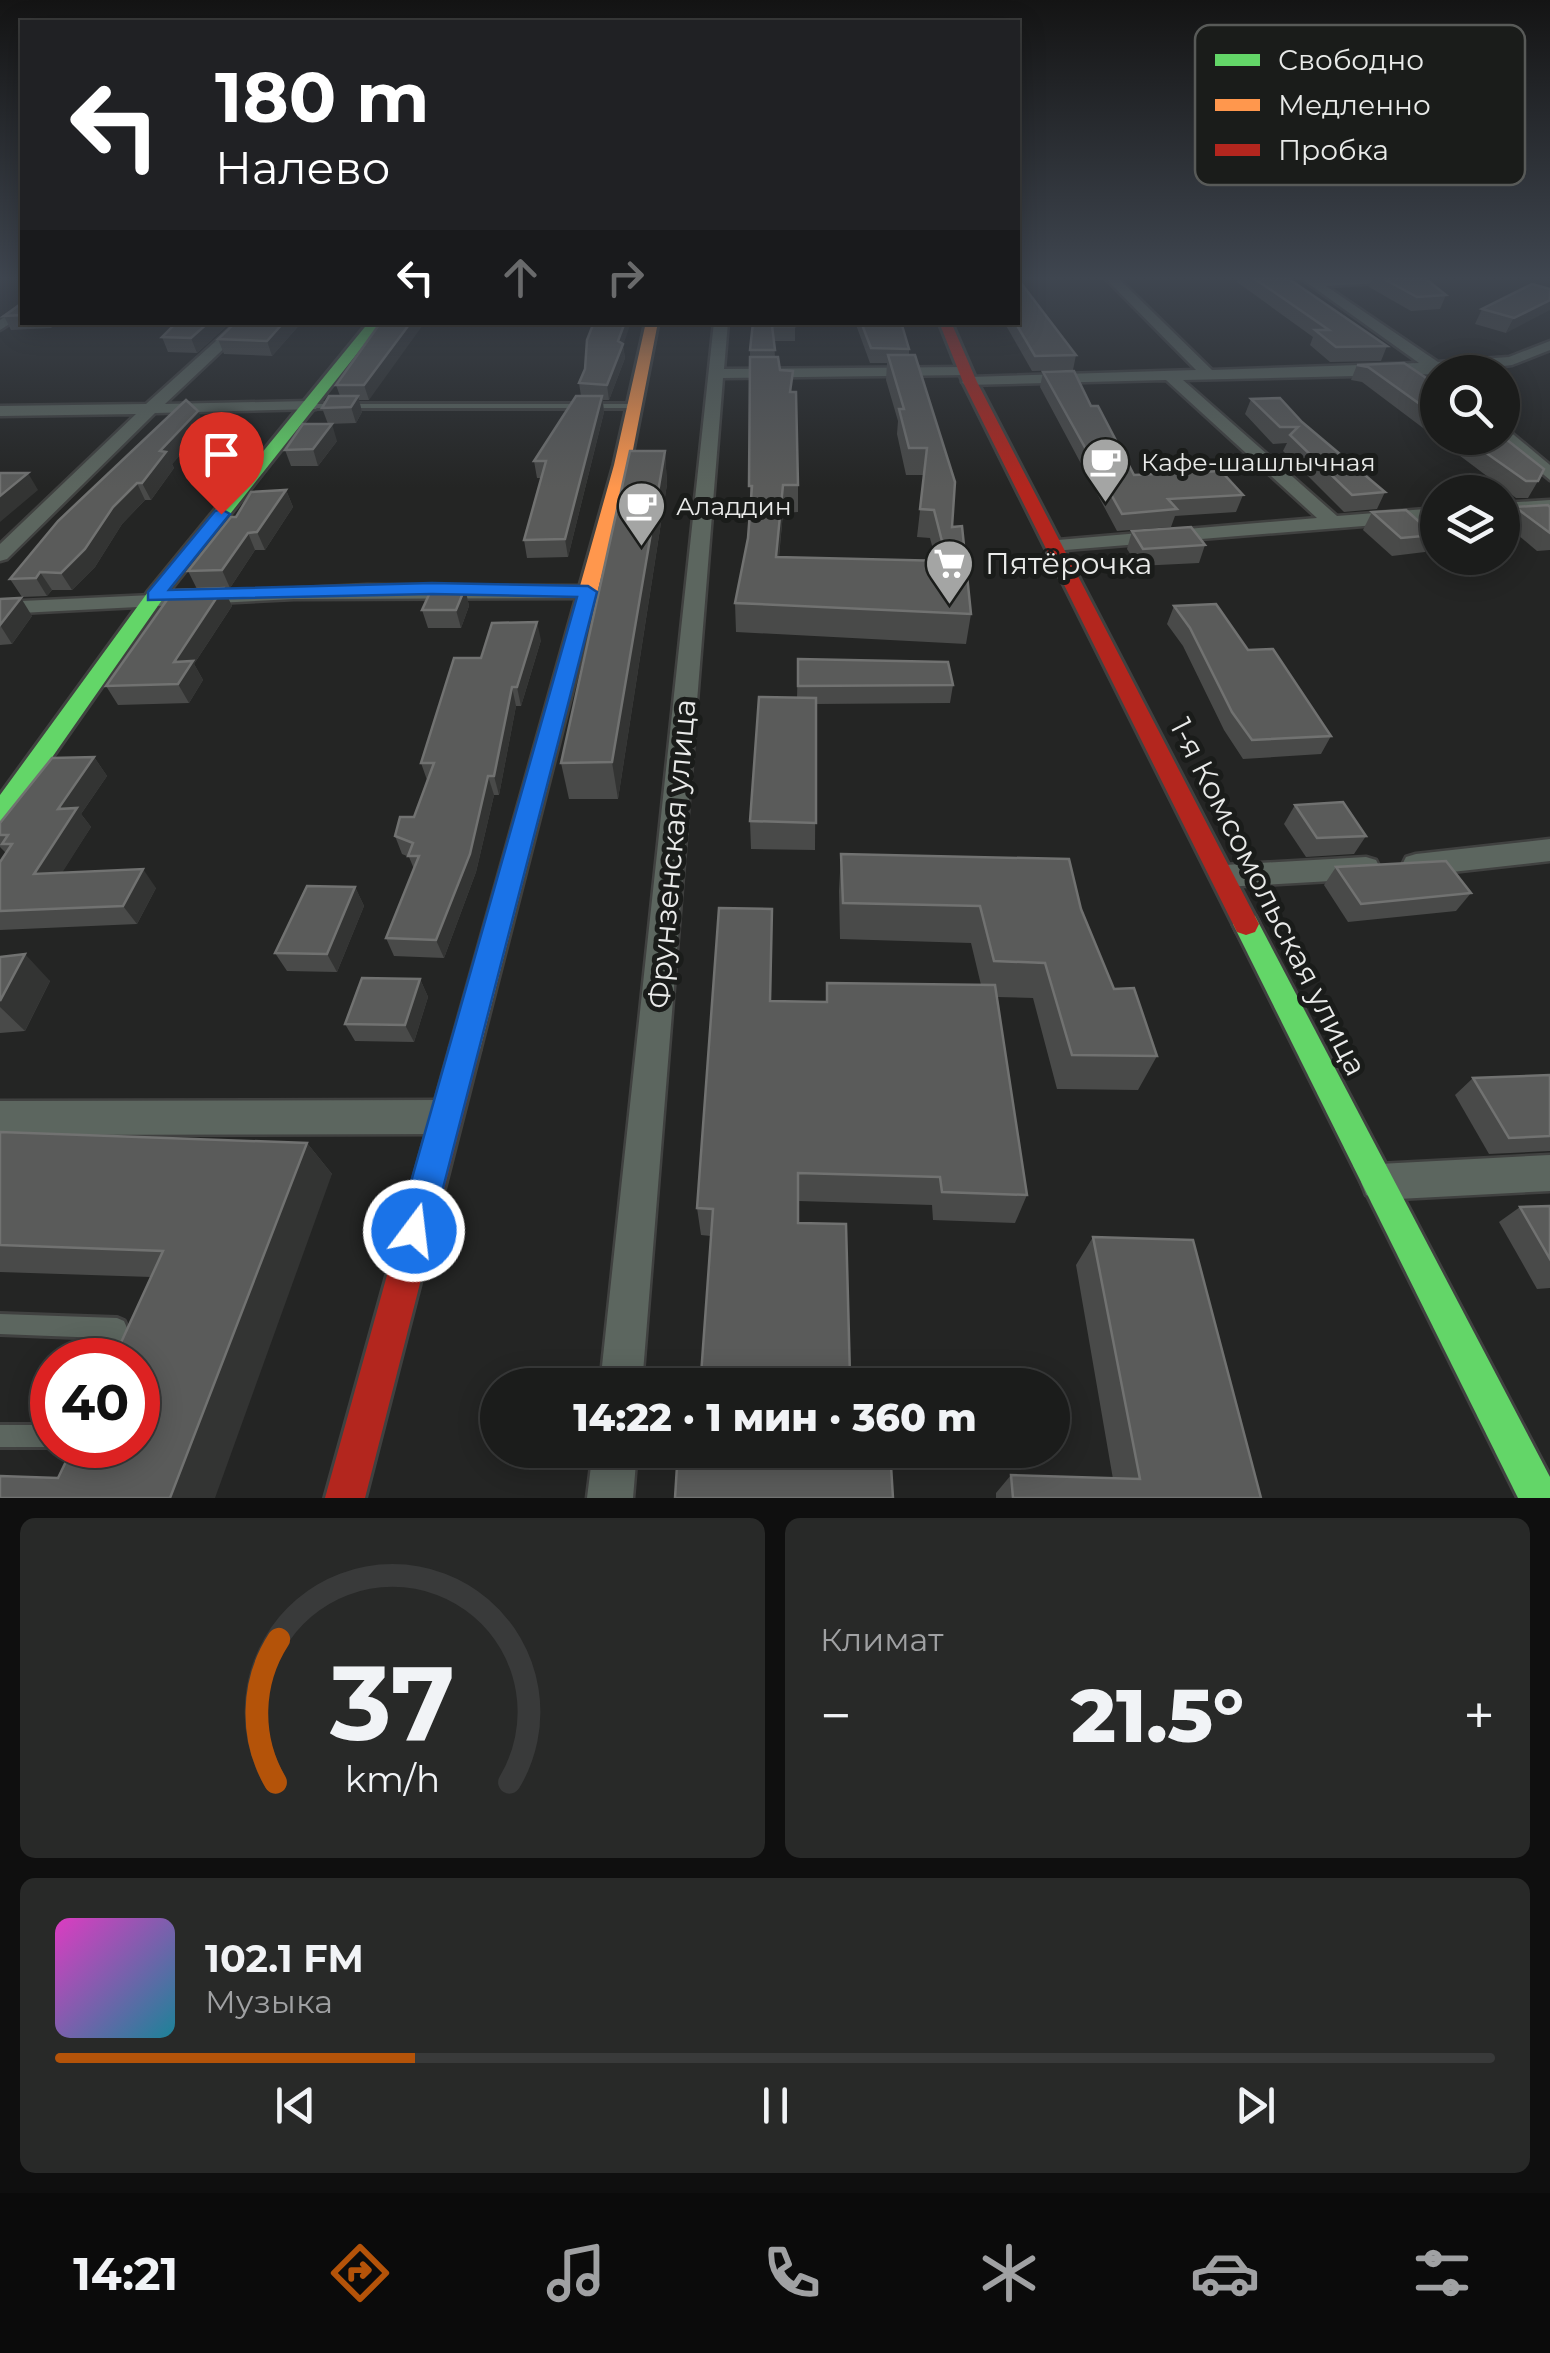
<!DOCTYPE html>
<html lang="ru">
<head>
<meta charset="utf-8">
<style>
	body { margin:0; font-family:Montserrat,sans-serif; background:#282928; color:#f1f3f6; height:100vh; display:flex; flex-direction:column; font-size:38px; white-space:nowrap }
	* { box-sizing:border-box; margin:0 }
	p { font-size:32px; color:#a0a1a3 }
	.icon { flex:none; width:55px; height:55px; fill:none; stroke:currentColor; stroke-width:2; stroke-linecap:round; stroke-linejoin:round }
	.map { position:relative; height:1498px; overflow:hidden }
	.panel { display:flex; flex-direction:column; gap:20px; padding:20px; background:#0f0f0f; flex:1 }
	.panel>* { flex:none }
	.banner { position:absolute; left:20px; top:20px; width:1000px; height:305px; border-radius:0px; box-shadow:0 5px 25px #0003,0 0 0 2px #393a3a; background:#202124; color:#fff; overflow:hidden }
	.controls { position:absolute; left:1420px; top:355px; display:grid; gap:20px }
	.controls a { display:grid; place-items:center; width:100px; height:100px; border-radius:50%; background:#1b1c1b; box-shadow:0 5px 25px #0003,0 0 0 2px #393a3a; font-size:50px }
	.speed { position:absolute; left:30px; top:1338px; display:flex; gap:20px; font-size:50px; font-weight:700; text-align:center }
	.speed>* { display:grid; place-content:center; width:130px; height:130px; border-radius:50%; background:#1b1c1b; box-shadow:0 5px 25px #0003,0 0 0 2px #393a3a; line-height:1 }
	.speed .limit { border:15px solid #d22; background:#fff; color:#111 }
	.pin { position:absolute; display:grid; place-items:center; width:85px; height:85px; color:#fff; margin:-102px -42px; border-radius:50% 50% 50% 0; rotate:-45deg; box-shadow:0 0 10px #0007 }
	.pin .icon { rotate:45deg }
	.me { position:absolute; width:110px; margin:-55px; rotate:15deg; stroke-linejoin:round; filter:drop-shadow(0 0 8px #0008) }
	.turn { display:flex; align-items:center; gap:35px; height:210px; padding:0 30px; font-size:45px }
	.turn .icon { width:130px; height:130px; stroke-width:2.5 }
	.turn b { display:block; font-size:70px; line-height:85px }
	.lanes { display:flex; align-items:center; height:95px; padding:0 30px; background:#0003; justify-content:center; gap:50px; direction:ltr }
	.lanes .off { opacity:.35 }
	.big { font-size:75px; font-weight:800; line-height:1.1 }
	.panel .card { flex:1; display:flex; flex-direction:column; justify-content:center; gap:15px; min-width:0; padding:0 35px; border-radius:15px; background:#282928 }
	.panel .dial { align-items:center; gap:0 }
	.dial svg { height:260px; overflow:visible; fill:none; stroke:#393a3a; stroke-width:7; stroke-linecap:round; text-anchor:middle }
	.dial text { fill:#f1f3f6; stroke:none }
	.song { display:flex; align-items:center; gap:30px }
	.cover { width:120px; height:120px; border-radius:15px; background:linear-gradient(135deg,hsl(310 70% 55%),hsl(190 70% 35%)) }
	.played { height:10px; border-radius:5px; background:linear-gradient(90deg,#b45309 25%,#393a3a 25%) }
	.keys { display:flex; justify-content:space-around; direction:ltr }
	.heat { display:flex; justify-content:space-between; align-items:center; font-size:55px; direction:ltr }
	.panel .tiles { flex:1; display:grid; gap:20px; grid-template-columns:1fr 1fr }
	.card:last-child { grid-column:span 2 }
	.trip { position:absolute; left:480px; top:1368px; width:590px; height:100px; border-radius:50px; background:#1b1c1b; box-shadow:0 5px 25px #0003,0 0 0 2px #393a3a; font-weight:800; line-height:100px; text-align:center }
	.tabs { display:flex; height:160px; justify-content:space-around; align-items:center; background:#0b0b0b; color:#a0a1a3 }
	.tabs .icon { width:70px; height:70px }
	.tabs .selected { color:#b45309 }
	.tabs b { font-size:45px; color:#f1f3f6 }
	.map>svg:first-child { display:block }
</style>
</head>
<body>
<div class="map">
<svg width="1550" height="1498" viewBox="0 0 1550 1498">
	<rect width="100%" height="100%" fill="#242524"/>
	<g fill="none" stroke-linecap="round" stroke-linejoin="round">
		<defs>
			<g id="lane">
				<path d="M307,404H635L639,406L635,408H310L306,406Z"/>
				<path d="M0,1314L117,1318L124,1321L127,1328L113,1360H93L102,1338L0,1334Z"/>
				<path d="M0,1425H52V1445H56L52,1447H0Z"/>
			</g>
			<g id="street">
				<path d="M1106,279H1119L1212,370L1419,363L1302,279H1385L1379,283L1326,286L1438,362L1509,357L1550,341V350L1512,365L1438,374L1183,380L1337,516L1438,508V520L1053,551L1046,549V541L1317,518L1166,380L965,385L962,382L970,377L1196,370Z"/>
				<path d="M22,306V316L0,330V320Z"/>
				<path d="M237,322H252L165,404L310,401L318,406L316,409L155,413L7,559L0,561V544L136,414L0,416V406L146,404Z"/>
				<path d="M714,322H728L724,369L965,367L972,371L965,375L723,378L642,1385H600Z"/>
				<path d="M1502,425L1550,465V480L1500,438Z"/>
				<path d="M1550,500V512L1502,515V503Z"/>
				<path d="M367,585L587,586L597,592L587,598L294,599L0,614V602Z"/>
				<path d="M1550,839V861L1416,876L1406,873L1402,865L1406,857L1416,854Z"/>
				<path d="M1366,857L1376,860L1380,868L1376,876L1366,879L1225,887L1215,884L1211,876L1215,868L1225,865Z"/>
				<path d="M444,1100L456,1105L461,1117L456,1129L444,1134L0,1135V1101Z"/>
				<path d="M1550,1155V1191L1379,1200L1366,1195L1361,1182L1366,1169L1379,1164Z"/>
				<path d="M593,1450H637L633,1498H587Z"/>
			</g>
			<g id="fast">
				<path d="M369,322H382L162,600L9,819L0,822V795L148,592Z"/>
				<path d="M1246,913L1255,916L1550,1477V1498H1518L1233,924L1237,916Z"/>
			</g>
			<path id="slow" d="M646,322H658L630,465L480,1049L476,1059L465,1063L454,1059L450,1049L614,465Z"/>
			<g id="jam">
				<path d="M939,322H951L977,382L1259,924L1255,932L1246,935L1237,932L963,382Z"/>
				<path d="M465,1035L476,1039L480,1049L365,1498H325L450,1049L454,1039Z"/>
			</g>
		</defs>
		<use href="#lane" stroke="#404140" stroke-width="6"/>
		<use href="#street" stroke="#404140" stroke-width="5"/>
		<use href="#fast" stroke="#404140" stroke-width="6"/>
		<use href="#slow" stroke="#404140" stroke-width="6"/>
		<use href="#jam" stroke="#404140" stroke-width="6"/>
		<use href="#lane" fill="#5c665f" fill-rule="evenodd"/>
		<use href="#street" fill="#5c665f" fill-rule="evenodd"/>
		<use href="#fast" fill="#63d668" fill-rule="evenodd"/>
		<use href="#slow" fill="#ff974d" fill-rule="evenodd"/>
		<use href="#jam" fill="#b3261e" fill-rule="evenodd"/>
	</g>
	<g fill="#494a49">
		<path d="M1238,279H1289L1387,346L1381,361L1330,362L1310,345L1313,337L1237,282Z"/>
		<path d="M1372,279H1426L1446,295L1440,309L1411,311L1369,287Z"/>
		<path d="M1532,284L1506,333L1475,324L1482,309Z"/>
		<path d="M22,303V322H57L51,328L11,330L4,316Z"/>
		<path d="M177,322H231L197,353L168,352L162,337Z"/>
		<path d="M236,322H302L272,356L224,354L218,339Z"/>
		<path d="M381,322L369,400H359L362,412L356,423L328,424L322,408L340,396L336,385Z"/>
		<path d="M753,322H795V341H774L775,357L780,370L792,392L798,485V512L783,513L779,557L936,561L930,538L917,537L924,475H906L897,434L898,421L886,380L887,363H870L855,322H901L909,349V355L952,527L971,614L966,644L736,632L735,603L748,538L750,513V350Z"/>
		<path d="M1004,322H1018L1076,355L1073,370L1032,371Z"/>
		<path d="M623,346L625,358L609,400H603L604,412L568,557L527,558L524,540L541,478H537L534,461L581,396L579,383L585,369Z"/>
		<path d="M1404,363L1438,386V438H1502L1538,481L1528,498H1516L1362,382L1351,380L1357,365Z"/>
		<path d="M1043,372L1091,406L1134,475L1243,495L1236,512L1175,516L1171,527L1117,531L1040,387Z"/>
		<path d="M1251,399L1302,422L1385,492L1377,509L1344,512L1283,451L1287,443L1273,444L1245,414Z"/>
		<path d="M205,427L172,464L174,468L151,500H145L122,524L95,567L72,590H52L47,596L22,597L10,579Z"/>
		<path d="M337,441L318,466H291L285,450Z"/>
		<path d="M665,451L667,484L618,799H569L561,763Z"/>
		<path d="M286,490L293,507L265,550H255L230,588L197,589L188,571L236,517Z"/>
		<path d="M1515,507H1550V550L1537,551L1505,524Z"/>
		<path d="M1372,512L1434,535L1425,552L1392,556L1363,530Z"/>
		<path d="M1132,531L1205,545L1199,563L1138,566L1127,549Z"/>
		<path d="M223,588L232,606L194,664L203,680L189,703L118,705L106,686Z"/>
		<path d="M465,588L469,606L461,628H428L422,610Z"/>
		<path d="M0,599L32,616L12,644L0,645Z"/>
		<path d="M1174,606L1248,650L1331,736L1321,754L1243,759L1224,730L1183,646L1167,624Z"/>
		<path d="M541,640L521,706H516L499,795H494L476,872L444,958L394,956L386,938L414,869L409,857L402,854L395,836L414,817L427,780L421,763L481,658Z"/>
		<path d="M798,659L953,685L950,703L816,704L815,850L751,849L750,821L797,698Z"/>
		<path d="M94,757L107,776L81,814L91,827L62,872L156,888L137,924L0,930V862L6,853L0,847V823Z"/>
		<path d="M1295,805L1366,836L1354,854L1306,857L1284,824Z"/>
		<path d="M841,854L1081,909L1114,989L1157,1056L1138,1090L1057,1089L1033,998L997,997L1027,1195L1015,1223L933,1220L932,1205L798,1201L701,1375L711,1236L701,1235L697,1208L772,909L771,1001L826,1002L827,983L981,985L971,943L840,939L839,891Z"/>
		<path d="M1336,867L1471,893L1456,911L1348,922L1324,885Z"/>
		<path d="M355,887L364,906L337,972L287,971L275,953Z"/>
		<path d="M0,957L50,981L25,1031L0,1033Z"/>
		<path d="M420,979L428,997L414,1042L355,1041L345,1024Z"/>
		<path d="M1550,1075V1151L1489,1154L1455,1095L1473,1078Z"/>
		<path d="M0,1132L307,1143L332,1174L58,1478L151,1277L0,1272Z"/>
		<path d="M1550,1206V1288L1537,1289L1499,1222L1520,1207Z"/>
		<path d="M1093,1237L1261,1498H996V1493L1011,1475L1113,1479L1076,1265Z"/>
	</g>
	<g fill="#333433">
		<path d="M1550,300V310L1506,333L1514,318Z"/>
		<path d="M209,322H231L197,353L191,338Z"/>
		<path d="M284,322H302L272,356L267,341Z"/>
		<path d="M411,322H425L369,400L364,385Z"/>
		<path d="M625,322H631L623,346L625,358L609,400L607,385Z"/>
		<path d="M358,396L362,412L356,423L351,407Z"/>
		<path d="M602,396L604,412L568,557L565,539Z"/>
		<path d="M198,411L205,427L172,464L174,468L151,500L142,483L160,451Z"/>
		<path d="M332,424L337,441L318,466L313,449Z"/>
		<path d="M665,451L667,484L618,799L612,762Z"/>
		<path d="M28,473L38,490L0,522V496Z"/>
		<path d="M137,483L145,500L122,524L95,567L72,590L61,573L113,507Z"/>
		<path d="M783,485V513L776,586V557Z"/>
		<path d="M286,490L293,507L265,550L257,532Z"/>
		<path d="M248,533L255,550L230,588L222,570Z"/>
		<path d="M40,572L52,590L47,596L36,578Z"/>
		<path d="M223,588L232,606L194,664L203,680L189,703L178,684L174,662Z"/>
		<path d="M465,588L469,606L461,628L456,610Z"/>
		<path d="M21,598L32,616L12,644L0,625Z"/>
		<path d="M537,622L541,640L521,706L517,687Z"/>
		<path d="M512,687L516,706L499,795L494,776Z"/>
		<path d="M94,757L107,776L81,814L91,827L50,892L34,874L58,809Z"/>
		<path d="M488,776L494,795L476,872L444,958L436,940Z"/>
		<path d="M143,869L156,888L137,924L123,906Z"/>
		<path d="M355,887L364,906L337,972L327,954Z"/>
		<path d="M25,954L50,981L25,1031L0,1007V1001Z"/>
		<path d="M420,979L428,997L414,1042L405,1025Z"/>
		<path d="M307,1143L332,1174L215,1498H170Z"/>
	</g>
	<g fill="#5a5b5a" stroke="#717271" stroke-width="2.5">
		<path d="M1018,279L1076,355L1035,356L1015,322H1018Z"/>
		<path d="M1255,279H1289L1387,346L1336,347L1315,330H1329Z"/>
		<path d="M1384,279H1426L1446,295L1417,297Z"/>
		<path d="M1532,284L1550,289V300L1514,318L1482,309Z"/>
		<path d="M22,303V315L4,316Z"/>
		<path d="M177,322H209L191,338L162,337Z"/>
		<path d="M236,322H284L267,341L218,339Z"/>
		<path d="M381,322H411L364,385H336Z"/>
		<path d="M594,322H625L618,341L623,344L607,385L579,383L585,369L587,340Z"/>
		<path d="M753,322H795V326H772L775,350H750Z"/>
		<path d="M861,322H901L909,349L871,348Z"/>
		<path d="M888,355H915L955,482L952,527L962,526L971,614L735,603L748,538L752,486H749L750,357H778L780,370L793,371L790,392H796L798,485H783L776,557L947,561L934,510L920,509L927,448H909L899,409H904Z"/>
		<path d="M1404,363L1438,386V417L1368,367L1357,365Z"/>
		<path d="M1074,371L1091,406H1098L1134,475L1221,471L1243,495L1168,499L1177,509L1122,514L1043,372Z"/>
		<path d="M329,396H358L351,407L322,408Z"/>
		<path d="M576,396H602L565,539L524,540L546,461H534Z"/>
		<path d="M1280,398L1302,422L1385,492L1352,495L1290,435L1298,427H1280L1251,399Z"/>
		<path d="M186,400L198,411L160,451L166,452L142,483H137L113,507L85,549L61,573L40,572L36,578L10,579L58,521Z"/>
		<path d="M303,424H332L313,449L285,450Z"/>
		<path d="M1502,436L1544,469L1538,481H1526L1465,438Z"/>
		<path d="M630,451H665L612,762L561,763Z"/>
		<path d="M0,473H28L0,496Z"/>
		<path d="M286,490L257,532L248,533L222,570L188,571L231,517H236L251,492Z"/>
		<path d="M1548,505L1550,507V533L1515,507Z"/>
		<path d="M1406,510L1434,535L1401,538L1372,512Z"/>
		<path d="M1191,527L1205,545L1143,549L1132,531Z"/>
		<path d="M223,588L174,662L193,661L178,684L106,686L174,590Z"/>
		<path d="M432,588H465L456,610H422Z"/>
		<path d="M21,598L0,625V599Z"/>
		<path d="M1216,604L1248,650L1273,649L1331,736L1252,740L1232,712L1190,628L1174,606Z"/>
		<path d="M537,622L517,687H512L494,776H488L470,854L436,940L386,938L419,856H408L413,843L395,836L400,817H414L434,763H421L454,658H481L492,623Z"/>
		<path d="M798,659L948,662L953,685L798,686Z"/>
		<path d="M759,697L816,698V823L750,821Z"/>
		<path d="M94,757L58,809L77,808L34,874L143,869L123,906L0,911V862L12,844H2L8,835H0V823L52,758Z"/>
		<path d="M1343,802L1366,836L1317,838L1295,805Z"/>
		<path d="M841,854L1069,859L1081,909L1114,989L1134,988L1157,1056L1072,1055L1045,963L994,961L980,906L843,903Z"/>
		<path d="M1446,861L1471,893L1361,904L1336,867Z"/>
		<path d="M307,886L355,887L327,954L275,953Z"/>
		<path d="M719,908L772,909L770,1001L827,1002V983L995,985L1027,1195L942,1192L940,1177L798,1173V1223L846,1224L850,1376H885V1385H682L683,1375H701L713,1209L697,1208Z"/>
		<path d="M25,954L0,1001V957Z"/>
		<path d="M362,978L420,979L405,1025L345,1024Z"/>
		<path d="M1550,1075V1136L1509,1138L1473,1078Z"/>
		<path d="M0,1132L307,1143L170,1498H0V1476L58,1478L74,1445H138V1360H113L163,1251L0,1245Z"/>
		<path d="M1550,1206V1259L1520,1207Z"/>
		<path d="M1093,1237L1193,1240L1261,1498H1013L1011,1475L1140,1479Z"/>
		<path d="M678,1450H890L893,1498H675Z"/>
	</g>
	<linearGradient id="sky" x2="0" y2="1"><stop stop-color="#141414"/><stop offset="0.57" stop-color="#3f4650"/><stop offset="1" stop-color="#3f4650" stop-opacity="0"/></linearGradient>
	<rect width="1550" height="488" fill="url(#sky)"/>
	<path fill="#1a73e8" stroke="#114b97" stroke-width="2.5" d="M221,509L230,514L169,590L432,583L588,586L597,592L432,1231L427,1243L414,1249L402,1243L397,1231L577,597L432,594L148,600V592L215,511Z"/>
	<defs>
		<symbol id="cafe-pin" viewBox="-11 -11 22 30"><path d="M0 17L-7.5 6A9.5 9.5 0 1 1 7.5 6Z" fill="#a4a5a4" stroke="#1a1c1a"/><path d="M-5.5-4.5H6V0H3Q3 3.5 0 3.5H-2.5Q-5.5 3.5-5.5 0ZM3-3.2v2h1.7v-2ZM-6 4.5H4V6H-6Z" fill="#fff"/></symbol>
		<symbol id="supermarket-pin" viewBox="-11 -11 22 30"><path d="M0 17L-7.5 6A9.5 9.5 0 1 1 7.5 6Z" fill="#a4a5a4" stroke="#1a1c1a"/><path d="M-6-5.5h2.5l.6 2H6L4.5 2H-2.5L-4.4-4H-6ZM-1.5 3.2a1.3 1.3 0 1 0 .1 0ZM3 3.2a1.3 1.3 0 1 0 .1 0Z" fill="#fff"/></symbol>
	</defs>
	<g fill-rule="evenodd">
		<use href="#cafe-pin" x="1078" y="434" width="55" height="75"/>
		<use href="#cafe-pin" x="614" y="478" width="55" height="75"/>
		<use href="#supermarket-pin" x="922" y="536" width="55" height="75"/>
	</g>
	<g text-anchor="middle" stroke-width="10" stroke-linejoin="round" paint-order="stroke">
		<g font-size="25" fill="#e9eae9" stroke="#1a1c1a" text-anchor="start">
			<text x="1141" y="471">Кафе-шашлычная</text>
			<text x="676" y="515">Аладдин</text>
		</g>
		<g font-size="30" fill="#e9eae9" stroke="#1a1c1a" text-anchor="start">
			<text x="985" y="574">Пятёрочка</text>
		</g>
		<g font-size="30" fill="#e9eae9" stroke="#1a1c1a">
			<text transform="translate(672 854) rotate(-85)" y="10">Фрунзенская улица</text>
			<text transform="translate(1268 897) rotate(63)" y="10">1-я Комсомольская улица</text>
		</g>
	</g>
	<rect x="1195" y="25" width="330" height="160" rx="15" fill="#1a1c1a" stroke="#585a58" stroke-width="2.5"/>
	<rect x="1215" y="54" width="45" height="12" fill="#63d668"/>
	<rect x="1215" y="99" width="45" height="12" fill="#ff974d"/>
	<rect x="1215" y="144" width="45" height="12" fill="#b3261e"/>
	<g font-size="28" fill="#e9eae9">
		<text x="1278" y="70">Свободно</text>
		<text x="1278" y="115">Медленно</text>
		<text x="1278" y="160">Пробка</text>
	</g>
</svg>
<div class="controls">
<a><svg class="icon" aria-label="search" viewBox="0 0 24 24"><circle cx="10" cy="10" r="6"/><path d="M15 15l6 6"/></svg></a>
<a><svg class="icon" aria-label="layers" viewBox="0 0 24 24"><path d="M12 4l9 5-9 5-9-5zM3 14l9 5 9-5"/></svg></a>
</div>
<div class="speed"><div class="limit">40</div></div>
<div class="pin" style="left:221px;top:514px;background:#d93025"><svg class="icon" aria-label="arrive" viewBox="0 0 24 24"><path d="M6 21V4h12l-3 4 3 4H6"/></svg></div>
<svg class="me" style="left:414px;top:1231px" viewBox="-20 -20 40 40"><circle r="17" fill="#1a73e8" stroke="#fff" stroke-width="3"/><path d="M0-11L8 9 0 5-8 9z" fill="#fff"/></svg>
<div class="trip">14:22 · 1 мин · 360 m</div>
<div class="banner">
<div class="turn"><svg class="icon" aria-label="left" viewBox="0 0 24 24"><path d="M17 20v-9H6M10 6l-5 5 5 5"/></svg><div><b>180 m</b>Налево</div></div>
<div class="lanes"><svg class="icon" aria-label="left" viewBox="0 0 24 24"><path d="M17 20v-9H6M10 6l-5 5 5 5"/></svg><svg class="icon off" aria-label="ahead" viewBox="0 0 24 24"><path d="M12 20V5M6 11l6-6 6 6"/></svg><svg class="icon off" aria-label="right" viewBox="0 0 24 24"><path d="M7 20v-9h11M14 6l5 5-5 5"/></svg></div>
</div>
</div>
<section class="panel">
<div class="tiles">
<div class="card dial"><svg viewBox="0 0 100 80">
<path d="M14 69A42 42 0 1 1 86 69"/>
<path d="M14 69A42 42 0 0 1 15 25" stroke="#b45309"/>
<text x="50" y="56" font-size="32" font-weight="700">37</text>
<text x="50" y="72" font-size="11">km/h</text>
</svg></div>
<div class="card"><p>Климат</p>
<div class="heat"><a>−</a><b class="big">21.5°</b><a>+</a></div>
</div>
<div class="card">
<div class="song"><i class="cover"></i><div><b>102.1 FM</b><p>Музыка</p></div></div>
<div class="played"></div>
<div class="keys"><svg class="icon" aria-label="previous" viewBox="0 0 24 24"><path d="M18 5L8 12l10 7zM5 5v14"/></svg><svg class="icon" aria-label="pause" viewBox="0 0 24 24"><path d="M8 5v14M16 5v14"/></svg><svg class="icon" aria-label="next" viewBox="0 0 24 24"><path d="M6 5l10 7-10 7zM19 5v14"/></svg></div>
</div>
</div>
</section>
<nav class="tabs">
<b>14:21</b>
<svg class="icon selected" aria-label="directions" viewBox="0 0 24 24"><path d="M12 3l9 9-9 9-9-9zM9 14v-3h6M13 9l2 2-2 2"/></svg>
<svg class="icon" aria-label="music" viewBox="0 0 24 24"><path d="M9 18V5l10-2v13"/><circle cx="6" cy="18" r="3"/><circle cx="16" cy="16" r="3"/></svg>
<svg class="icon" aria-label="phone" viewBox="0 0 24 24"><path d="M5 4h4l2 5-3 2q2 4 5 5l2-3 5 2v4C11 20 4 13 5 4z"/></svg>
<svg class="icon" aria-label="climate" viewBox="0 0 24 24"><path d="M12 3v18M4 7l16 10M4 17L20 7"/></svg>
<svg class="icon" aria-label="car" viewBox="0 0 24 24"><path d="M5 17H2v-5l4-1 3-4h7l3 4 3 1v5h-3M9 17h6M6 11h13"/><circle cx="7" cy="17" r="2"/><circle cx="17" cy="17" r="2"/></svg>
<svg class="icon" aria-label="filters" viewBox="0 0 24 24"><path d="M4 7h16M4 17h16"/><circle cx="9" cy="7" r="2"/><circle cx="15" cy="17" r="2"/></svg>
</nav>
</body>
</html>
